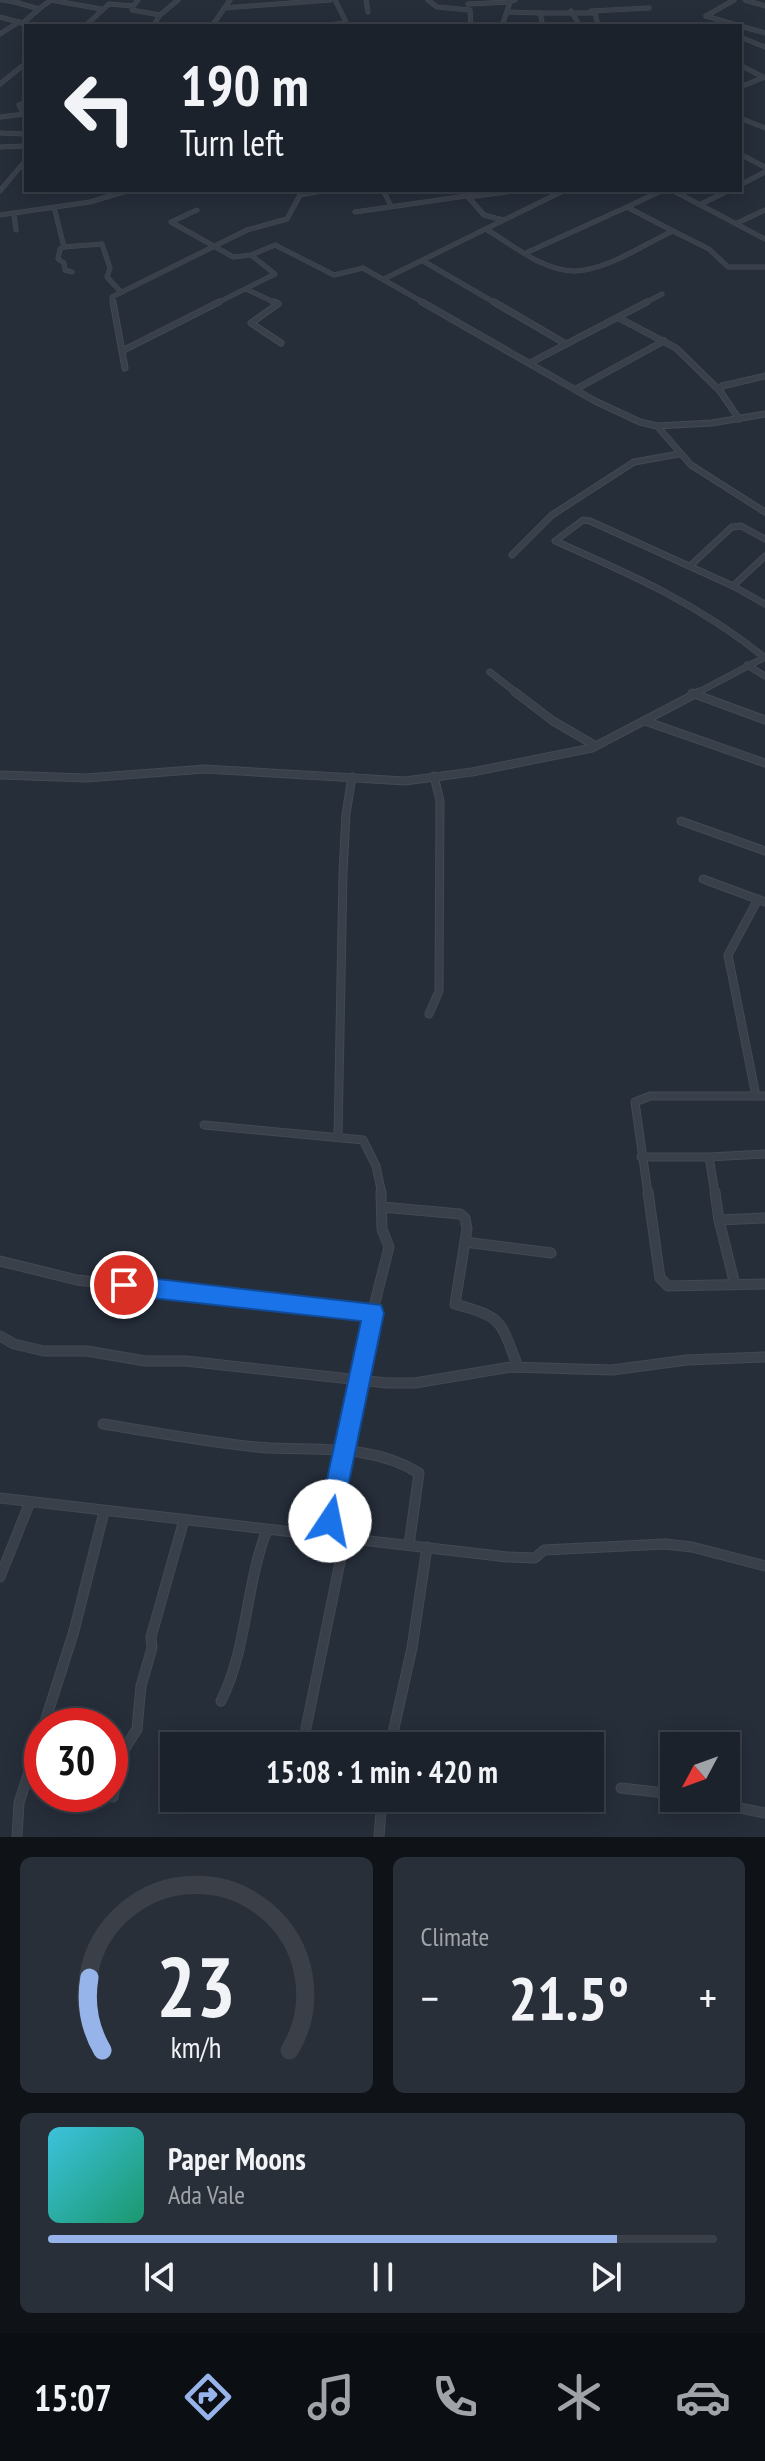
<!DOCTYPE html>
<html lang="en">
<head>
<meta charset="utf-8">
<style>
	body { margin:0; font-family:"PT Sans Narrow",sans-serif; background:#292f38; color:#f1f3f6; height:100vh; display:flex; flex-direction:column; font-size:30px; white-space:nowrap }
	* { box-sizing:border-box; margin:0 }
	p { font-size:26px; color:#a0a4a9 }
	.icon { flex:none; width:44px; height:44px; fill:none; stroke:currentColor; stroke-width:2; stroke-linecap:round; stroke-linejoin:round }
	.map { position:relative; height:1837px; overflow:hidden }
	.drawer { display:flex; flex-direction:column; gap:20px; padding:20px; background:#0f1318; flex:1 }
	.drawer>* { flex:none }
	.guide { position:absolute; left:24px; top:24px; width:718px; height:168px; border-radius:0px; box-shadow:0 4px 20px #0003,0 0 0 2px #3a3f48; background:#1c222c; color:#f1f3f6; overflow:hidden }
	.needle { width:52px; rotate:229deg }
	.buttons { position:absolute; left:660px; top:1732px; display:grid; gap:16px }
	.buttons a { display:grid; place-items:center; width:80px; height:80px; border-radius:0px; background:#1c222c; box-shadow:0 4px 20px #0003,0 0 0 2px #3a3f48; font-size:40px }
	.speed { position:absolute; left:24px; top:1708px; display:flex; gap:16px; font-size:40px; font-weight:700; text-align:center }
	.speed>* { display:grid; place-content:center; width:104px; height:104px; border-radius:50%; background:#1c222c; box-shadow:0 4px 20px #0003,0 0 0 2px #3a3f48; line-height:1 }
	.speed .limit { border:12px solid #d22; background:#fff; color:#111 }
	.pin { position:absolute; display:grid; place-items:center; width:68px; height:68px; color:#fff; margin:-34px; border:4px solid #fff; border-radius:50%; box-shadow:0 2px 8px #0007 }
	.me { position:absolute; width:88px; margin:-44px; rotate:11deg; stroke-linejoin:round; filter:drop-shadow(0 0 6px #0008) }
	.turn { display:flex; align-items:center; gap:28px; height:168px; padding:0 24px; font-size:36px }
	.turn .icon { width:104px; height:104px; stroke-width:2.5 }
	.turn b { display:block; font-size:56px; line-height:68px }
	.big { font-size:60px; font-weight:600; line-height:1.1 }
	.drawer .widget { flex:1; display:flex; flex-direction:column; justify-content:center; gap:12px; min-width:0; padding:0 28px; border-radius:12px; background:#292f38 }
	.drawer .dial { align-items:center; gap:0 }
	.dial svg { height:208px; overflow:visible; fill:none; stroke:#3a3f48; stroke-width:7; stroke-linecap:round; text-anchor:middle }
	.dial text { fill:#f1f3f6; stroke:none }
	.song { display:flex; align-items:center; gap:24px }
	.cover { width:96px; height:96px; border-radius:12px; background:linear-gradient(135deg,hsl(190 70% 55%),hsl(160 70% 35%)) }
	.played { height:8px; border-radius:4px; background:linear-gradient(90deg,#96b4ea 85%,#3a3f48 85%) }
	.keys { display:flex; justify-content:space-around; direction:ltr }
	.heat { display:flex; justify-content:space-between; align-items:center; font-size:44px; direction:ltr }
	.drawer .tiles { flex:1; display:grid; gap:20px; grid-template-columns:1fr 1fr }
	.widget:last-child { grid-column:span 2 }
	.trip { position:absolute; left:160px; top:1732px; width:444px; height:80px; border-radius:0px; background:#1c222c; box-shadow:0 4px 20px #0003,0 0 0 2px #3a3f48; font-weight:600; line-height:80px; text-align:center }
	.tabs { display:flex; height:128px; justify-content:space-around; align-items:center; background:#0b0e12; color:#a0a4a9 }
	.tabs .icon { width:56px; height:56px }
	.tabs .selected { color:#96b4ea }
	.tabs b { font-size:36px; color:#f1f3f6 }
	.map>svg:first-child { display:block }
</style>
</head>
<body>
<div class="map">
<svg width="765" height="1837" viewBox="0 0 765 1837">
	<rect width="100%" height="100%" fill="#262e3a"/>
	<g fill="none" stroke-linecap="round" stroke-linejoin="round">
		<defs>
			<g id="street-far3">
				<path d="M2,0L15,2"/>
				<path d="M17,0L15,2L39,9L23,23"/>
				<path d="M335,0L348,26"/>
				<path d="M366,0L368,12"/>
				<path d="M428,0L437,7L470,10L471,26"/>
				<path d="M745,0L765,6"/>
				<path d="M468,4L510,2"/>
				<path d="M133,6L132,10L160,15L178,0"/>
				<path d="M224,8L330,0"/>
				<path d="M39,9L51,0L101,9"/>
				<path d="M571,11L580,26"/>
				<path d="M591,11L649,8"/>
				<path d="M507,12L540,13"/>
				<path d="M706,16L740,26"/>
				<path d="M706,16L734,0"/>
				<path d="M0,17L32,26"/>
				<path d="M85,26L109,4L133,6L138,0"/>
				<path d="M153,26L160,15"/>
				<path d="M212,26L230,0"/>
				<path d="M318,26L346,23"/>
				<path d="M505,26L503,23L510,2L515,0"/>
				<path d="M543,26L540,13H595L598,26H622"/>
				<path d="M740,26L765,33"/>
				<path d="M0,34L19,22"/>
				<path d="M740,37L765,47"/>
				<path d="M740,65L763,77"/>
				<path d="M0,84L26,63"/>
				<path d="M740,87L765,77"/>
				<path d="M26,102L19,105L26,119"/>
				<path d="M0,117L25,114"/>
				<path d="M740,118L765,128"/>
				<path d="M0,133L26,134"/>
				<path d="M0,147L26,146"/>
				<path d="M740,154L765,167"/>
				<path d="M740,185L765,172"/>
				<path d="M383,190L391,206"/>
				<path d="M462,190L484,215L503,220"/>
				<path d="M672,190L765,239"/>
				<path d="M0,191L26,160"/>
				<path d="M300,195L327,190"/>
				<path d="M468,197L522,190"/>
				<path d="M701,204L730,190"/>
				<path d="M54,207L64,247L60,249L58,259L64,263L65,270L72,272"/>
				<path d="M627,207L663,190"/>
				<path d="M197,210L171,222L233,257L251,255"/>
				<path d="M355,212L466,196"/>
				<path d="M14,214L16,230"/>
				<path d="M0,215L90,202L130,190"/>
				<path d="M737,223L765,210"/>
				<path d="M486,229C511,244 544,272 575,271C608,270 644,244 673,231L627,207L528,252"/>
				<path d="M673,231L709,249L728,267H765"/>
				<path d="M64,247L102,244L110,268L107,277L120,291"/>
				<path d="M423,261L497,304"/>
				<path d="M384,279L565,190"/>
				<path d="M246,289L278,304"/>
				<path d="M113,304L112,297L247,230L287,219L300,195L298,190"/>
				<path d="M215,304L275,274L251,255L275,245L334,275L363,268L426,304"/>
				<path d="M643,304L662,294"/>
			</g>
			<g id="street-far2">
				<path d="M113,302L125,368"/>
				<path d="M274,302L278,304L251,323L281,343"/>
				<path d="M422,302L595,401L640,422L657,426L712,423L765,414"/>
				<path d="M494,302L566,344"/>
				<path d="M619,318L676,348L720,391"/>
				<path d="M122,351L219,302"/>
				<path d="M530,363L647,302"/>
				<path d="M576,389L664,341"/>
				<path d="M739,419L720,391L722,386L765,376"/>
				<path d="M657,426L691,465L765,512"/>
				<path d="M512,555L552,515L634,462L679,454"/>
				<path d="M765,556L733,586L765,604"/>
				<path d="M692,564L732,527L741,526L765,539"/>
				<path d="M733,586L590,521L583,520L555,541C632,575 697,603 764,657"/>
				<path d="M747,665L765,676"/>
				<path d="M490,672L518,694"/>
				<path d="M695,694L765,657"/>
			</g>
			<g id="street-far1">
				<path d="M515,692L553,721L596,746"/>
				<path d="M692,693L765,720"/>
				<path d="M645,721L765,763"/>
				<path d="M0,775L86,778L205,769L405,781L472,772L592,748L699,692"/>
				<path d="M681,821L765,851"/>
				<path d="M703,879L765,902"/>
				<path d="M429,1014L439,991L440,801L434,776"/>
				<path d="M756,1096L728,955L758,899"/>
				<path d="M204,1125L363,1140L376,1166L382,1194"/>
				<path d="M338,1137L343,873L346,814L352,777"/>
				<path d="M641,1157H709L715,1194"/>
				<path d="M709,1157L765,1154"/>
				<path d="M648,1194L635,1102L650,1096H765"/>
			</g>
			<g id="street">
				<path d="M648,1192L660,1278L668,1286L765,1284"/>
				<path d="M715,1192L719,1220"/>
				<path d="M382,1207L460,1214L465,1218L467,1229L455,1304C505,1318 500,1321 518,1367"/>
				<path d="M465,1242L551,1253"/>
				<path d="M0,1261L77,1280L373,1313"/>
				<path d="M735,1285L719,1220L765,1218"/>
				<path d="M0,1336L14,1344L44,1351H87L145,1361H186L387,1383H415L511,1367L612,1370L687,1360L765,1357"/>
				<path d="M103,1424C154,1432 205,1442 256,1447C311,1452 370,1442 419,1473L409,1545"/>
				<path d="M0,1498L507,1557L535,1558L544,1550L665,1544L692,1547L765,1566"/>
				<path d="M331,1536L332,1508L364,1367L366,1338L389,1247L382,1229L381,1192"/>
				<path d="M0,1577L30,1502"/>
				<path d="M221,1701C248,1647 245,1586 267,1530"/>
				<path d="M306,1728L345,1538"/>
				<path d="M390,1746L412,1648L427,1547"/>
				<path d="M621,1788L674,1794"/>
				<path d="M113,1797L122,1753L137,1729L141,1686L152,1648L151,1637L184,1520"/>
				<path d="M690,1798L765,1813"/>
				<path d="M17,1837L19,1803L74,1631L104,1512"/>
				<path d="M379,1837L382,1798"/>
			</g>
		</defs>
		<use href="#street-far3" stroke="#434953" stroke-width="5"/>
		<use href="#street-far2" stroke="#434953" stroke-width="7"/>
		<use href="#street-far1" stroke="#434953" stroke-width="9"/>
		<use href="#street" stroke="#434953" stroke-width="11"/>
		<use href="#street-far3" stroke="#3a404a" stroke-width="4"/>
		<use href="#street-far2" stroke="#3a404a" stroke-width="5"/>
		<use href="#street-far1" stroke="#3a404a" stroke-width="7"/>
		<use href="#street" stroke="#3a404a" stroke-width="9"/>
	</g>
	<path fill="#1a73e8" stroke="#114b97" stroke-width="2" d="M124,1275L381,1305L384,1313L339,1530L330,1533L322,1530L318,1521L361,1321L124,1295L116,1292L113,1285L116,1278Z"/>
</svg>
<div class="buttons">
<a><svg class="needle" viewBox="-14 -14 28 28"><path d="M0-13l5 13h-10z" fill="#e53935"/><path d="M0 13l5-13h-10z" fill="#a0a4a9"/></svg></a>
</div>
<div class="speed"><div class="limit">30</div></div>
<div class="pin" style="left:124px;top:1285px;background:#d93025"><svg class="icon" aria-label="arrive" viewBox="0 0 24 24"><path d="M6 21V4h12l-3 4 3 4H6"/></svg></div>
<svg class="me" style="left:330px;top:1521px" viewBox="-20 -20 40 40"><circle r="19" fill="#fff"/><path d="M0-13L10 11 0 6-10 11z" fill="#1a73e8"/></svg>
<div class="trip">15:08 · 1 min · 420 m</div>
<div class="guide">
<div class="turn"><svg class="icon" aria-label="left" viewBox="0 0 24 24"><path d="M17 20v-9H6M10 6l-5 5 5 5"/></svg><div><b>190 m</b>Turn left</div></div>
</div>
</div>
<section class="drawer">
<div class="tiles">
<div class="widget dial"><svg viewBox="0 0 100 80">
<path d="M14 69A42 42 0 1 1 86 69"/>
<path d="M14 69A42 42 0 0 1 9 41" stroke="#96b4ea"/>
<text x="50" y="56" font-size="32" font-weight="700">23</text>
<text x="50" y="72" font-size="11">km/h</text>
</svg></div>
<div class="widget"><p>Climate</p>
<div class="heat"><a>−</a><b class="big">21.5°</b><a>+</a></div>
</div>
<div class="widget">
<div class="song"><i class="cover"></i><div><b>Paper Moons</b><p>Ada Vale</p></div></div>
<div class="played"></div>
<div class="keys"><svg class="icon" aria-label="previous" viewBox="0 0 24 24"><path d="M18 5L8 12l10 7zM5 5v14"/></svg><svg class="icon" aria-label="pause" viewBox="0 0 24 24"><path d="M8 5v14M16 5v14"/></svg><svg class="icon" aria-label="next" viewBox="0 0 24 24"><path d="M6 5l10 7-10 7zM19 5v14"/></svg></div>
</div>
</div>
</section>
<nav class="tabs">
<b>15:07</b>
<svg class="icon selected" aria-label="directions" viewBox="0 0 24 24"><path d="M12 3l9 9-9 9-9-9zM9 14v-3h6M13 9l2 2-2 2"/></svg>
<svg class="icon" aria-label="music" viewBox="0 0 24 24"><path d="M9 18V5l10-2v13"/><circle cx="6" cy="18" r="3"/><circle cx="16" cy="16" r="3"/></svg>
<svg class="icon" aria-label="phone" viewBox="0 0 24 24"><path d="M5 4h4l2 5-3 2q2 4 5 5l2-3 5 2v4C11 20 4 13 5 4z"/></svg>
<svg class="icon" aria-label="climate" viewBox="0 0 24 24"><path d="M12 3v18M4 7l16 10M4 17L20 7"/></svg>
<svg class="icon" aria-label="car" viewBox="0 0 24 24"><path d="M5 17H2v-5l4-1 3-4h7l3 4 3 1v5h-3M9 17h6M6 11h13"/><circle cx="7" cy="17" r="2"/><circle cx="17" cy="17" r="2"/></svg>
</nav>
</body>
</html>
